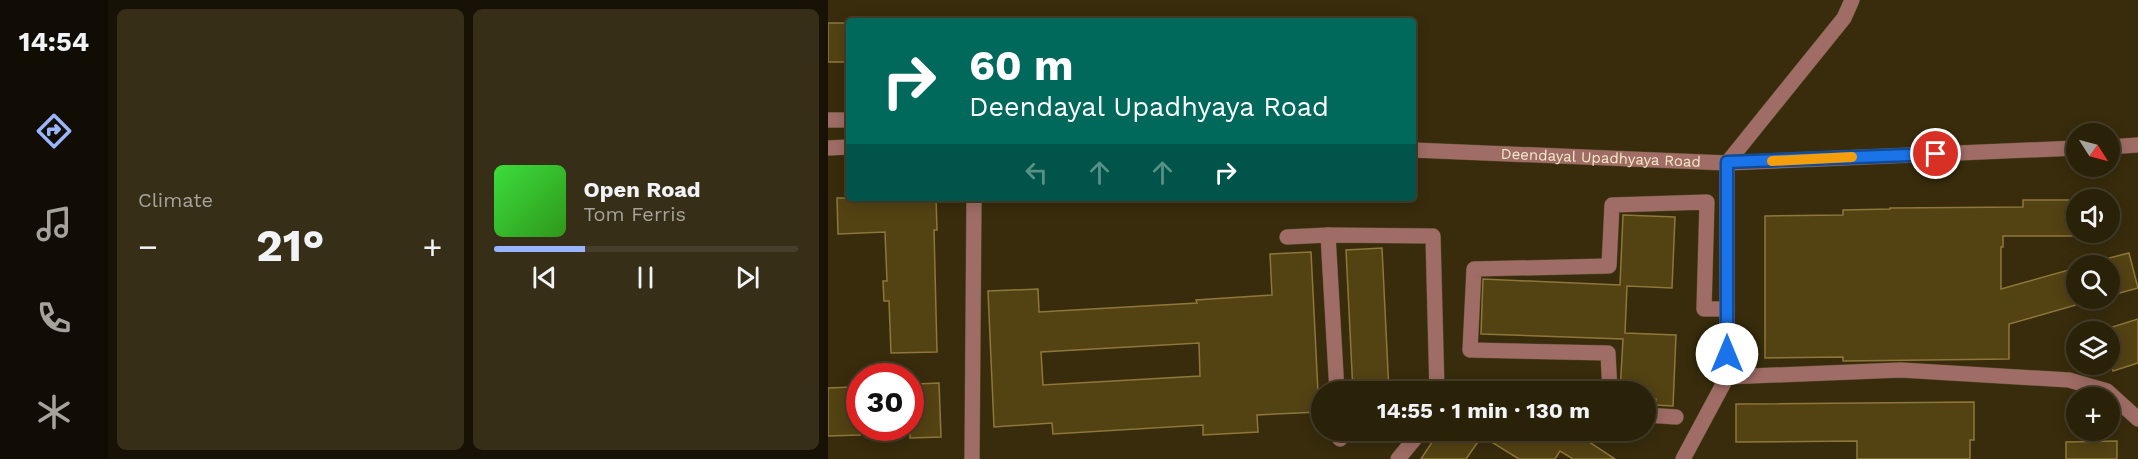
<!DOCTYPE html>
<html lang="en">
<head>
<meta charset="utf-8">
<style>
	body { margin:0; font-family:"Work Sans",sans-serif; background:#362e17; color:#f1f3f6; height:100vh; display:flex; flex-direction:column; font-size:22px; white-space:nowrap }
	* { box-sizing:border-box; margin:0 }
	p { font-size:20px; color:#a5a39c }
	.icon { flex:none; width:33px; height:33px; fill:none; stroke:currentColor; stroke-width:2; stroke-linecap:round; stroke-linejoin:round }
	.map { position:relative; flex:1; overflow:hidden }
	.drawer { display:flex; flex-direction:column; gap:9px; padding:9px; background:#171205; width:720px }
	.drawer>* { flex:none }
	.top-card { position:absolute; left:18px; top:18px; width:570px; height:183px; border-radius:6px; box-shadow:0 3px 15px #0003,0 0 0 2px #463e2a; background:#00695c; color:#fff; overflow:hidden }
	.needle { width:39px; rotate:126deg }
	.tools { position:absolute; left:1238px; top:123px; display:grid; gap:12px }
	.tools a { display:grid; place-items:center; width:54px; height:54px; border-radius:50%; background:#2a2109; box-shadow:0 3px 15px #0003,0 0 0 2px #463e2a; font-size:30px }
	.speed { position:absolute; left:18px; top:363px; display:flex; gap:12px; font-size:30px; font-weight:700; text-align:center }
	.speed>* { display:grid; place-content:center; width:78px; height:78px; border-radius:50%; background:#2a2109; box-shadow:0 3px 15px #0003,0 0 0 2px #463e2a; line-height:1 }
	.speed .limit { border:9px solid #d22; background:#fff; color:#111 }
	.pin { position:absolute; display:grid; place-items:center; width:51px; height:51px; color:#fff; margin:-26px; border:3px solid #fff; border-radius:50%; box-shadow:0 2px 6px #0007 }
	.me { position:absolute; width:66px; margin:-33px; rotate:0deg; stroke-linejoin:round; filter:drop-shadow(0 0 4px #0008) }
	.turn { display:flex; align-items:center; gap:21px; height:126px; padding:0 24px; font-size:27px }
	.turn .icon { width:78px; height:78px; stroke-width:2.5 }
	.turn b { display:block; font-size:42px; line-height:51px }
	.lanes { display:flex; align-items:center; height:57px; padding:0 24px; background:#0003; justify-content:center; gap:30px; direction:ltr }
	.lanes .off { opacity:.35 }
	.big { font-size:45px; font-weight:700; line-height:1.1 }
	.drawer .card { flex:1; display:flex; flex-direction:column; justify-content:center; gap:9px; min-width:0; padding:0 21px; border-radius:9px; background:#362e17 }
	.song { display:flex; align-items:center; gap:18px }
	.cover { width:72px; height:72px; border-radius:9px; background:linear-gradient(135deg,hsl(120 70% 55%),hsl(110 70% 35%)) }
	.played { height:6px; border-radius:3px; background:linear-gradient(90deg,#9ab5fd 30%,#463e2a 30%) }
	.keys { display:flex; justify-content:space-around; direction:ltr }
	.heat { display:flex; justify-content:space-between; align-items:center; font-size:33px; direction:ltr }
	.drawer .tiles { flex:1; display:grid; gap:9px; grid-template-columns:repeat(2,1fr) }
	.trip { position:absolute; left:483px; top:381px; width:345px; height:60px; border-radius:30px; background:#2a2109; box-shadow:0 3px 15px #0003,0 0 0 2px #463e2a; font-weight:700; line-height:60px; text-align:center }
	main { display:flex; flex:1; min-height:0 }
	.dock { display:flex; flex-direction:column; width:108px; justify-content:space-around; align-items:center; background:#110d04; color:#a5a39c }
	.dock .icon { width:42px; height:42px }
	.dock .selected { color:#9ab5fd }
	.dock b { font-size:27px; color:#f1f3f6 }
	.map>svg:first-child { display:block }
</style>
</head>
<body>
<main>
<nav class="dock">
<b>14:54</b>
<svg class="icon selected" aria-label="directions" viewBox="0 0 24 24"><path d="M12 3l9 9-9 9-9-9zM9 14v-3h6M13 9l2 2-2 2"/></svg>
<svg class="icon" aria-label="music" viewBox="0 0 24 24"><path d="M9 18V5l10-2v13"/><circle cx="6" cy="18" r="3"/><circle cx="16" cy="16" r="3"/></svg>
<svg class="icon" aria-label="phone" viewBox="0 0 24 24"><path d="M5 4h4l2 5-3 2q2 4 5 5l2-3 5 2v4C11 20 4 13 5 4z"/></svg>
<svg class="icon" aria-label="climate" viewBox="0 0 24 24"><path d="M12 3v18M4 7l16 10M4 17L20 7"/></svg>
</nav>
<section class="drawer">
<div class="tiles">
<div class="card"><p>Climate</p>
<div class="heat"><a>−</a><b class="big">21°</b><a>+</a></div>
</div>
<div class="card">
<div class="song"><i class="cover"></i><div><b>Open Road</b><p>Tom Ferris</p></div></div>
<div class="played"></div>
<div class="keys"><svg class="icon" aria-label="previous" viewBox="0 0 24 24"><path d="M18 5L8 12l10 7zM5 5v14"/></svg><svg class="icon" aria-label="pause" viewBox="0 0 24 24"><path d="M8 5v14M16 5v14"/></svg><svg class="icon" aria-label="next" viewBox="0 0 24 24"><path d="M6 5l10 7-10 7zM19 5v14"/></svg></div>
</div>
</div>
</section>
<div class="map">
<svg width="1310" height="459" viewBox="0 0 1310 459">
	<rect width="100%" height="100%" fill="#382c0c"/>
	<g fill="#534212" stroke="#8f773b" stroke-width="1.5" fill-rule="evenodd">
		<rect x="0" y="23" width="21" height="39"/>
		<path d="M9,198H108L109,230H106L109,352L63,353L61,301H56L55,281H59L57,232L10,234Z"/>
		<path d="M1195,200H1248V236H1175V247H1173V289L1248,268V305L1181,324V359L1015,361V357L937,358V216L1015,215V210L1062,209V208L1195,207Z"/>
		<path d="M795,215L847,217L844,288L799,286L797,333L848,335L845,406L827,405L828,399L818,398V392H792L795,339L653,334L655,279L792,285Z"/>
		<path d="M554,248L561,392H525L518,250Z"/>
		<path d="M483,252L491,412L429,415L430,432L375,435V425L225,434L224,423L166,427L160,291L210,289L211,312L369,303L368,300L444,295L442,254ZM371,343L372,376L215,385L213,352Z"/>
		<path d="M1301,253L1310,288L1281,296V258Z"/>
		<path d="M1310,319V363L1285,371L1281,358V328Z"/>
		<path d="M111,383L113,437L82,438V392H89L88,384Z"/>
		<path d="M24,387L25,397H32V435L0,436V388Z"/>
		<path d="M1146,402V440H1142V459H1029V441L908,442V404Z"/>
		<path d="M612,430H743L787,459H745L732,451L727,459H691L654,436L638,459H593Z"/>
		<path d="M1289,441V459H1238V442Z"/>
	</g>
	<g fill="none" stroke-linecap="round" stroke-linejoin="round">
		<defs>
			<g id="minor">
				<path d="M0,120H21"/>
				<path d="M1281,147L1310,145"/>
				<path d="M0,148L21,147"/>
				<path id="s1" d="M585,150L899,163L1248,148"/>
				<path d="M500,235L509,392"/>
				<path d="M459,237L500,235L605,236L609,392"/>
				<path d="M899,377L1073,370L1241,380L1279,391L1310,419"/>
				<path d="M782,392L780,353L642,350L646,269L781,266L784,205L879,202L876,309H899"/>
				<path d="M818,415L848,417"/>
				<path d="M511,430L512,439"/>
				<path d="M144,459L146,198"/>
				<path d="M570,459L594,430"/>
				<path d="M855,459L899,377V163L1016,18L1024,0"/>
			</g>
		</defs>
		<use href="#minor" stroke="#564a2a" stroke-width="16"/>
		<use href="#minor" stroke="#9f6d65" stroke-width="15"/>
	</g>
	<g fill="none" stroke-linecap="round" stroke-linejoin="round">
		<defs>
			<path id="route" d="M899,354V162L1108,154"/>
		</defs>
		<use href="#route" stroke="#114b97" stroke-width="15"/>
		<use href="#route" stroke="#1a73e8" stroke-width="10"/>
		<path stroke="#f59e0b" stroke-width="10" d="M944,161L1024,157"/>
	</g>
	<g text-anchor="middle" stroke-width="6" stroke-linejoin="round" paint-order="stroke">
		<g font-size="15" fill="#f4e8c9" stroke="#1e1500">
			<text dy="5" stroke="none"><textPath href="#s1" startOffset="188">Deendayal Upadhyaya Road</textPath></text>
		</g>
	</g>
</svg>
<div class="tools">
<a><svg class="needle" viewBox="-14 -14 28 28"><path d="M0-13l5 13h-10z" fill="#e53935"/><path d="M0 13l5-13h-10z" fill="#a5a39c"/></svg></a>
<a><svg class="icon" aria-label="sound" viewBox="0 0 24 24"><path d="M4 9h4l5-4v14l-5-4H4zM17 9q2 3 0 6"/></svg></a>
<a><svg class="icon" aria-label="search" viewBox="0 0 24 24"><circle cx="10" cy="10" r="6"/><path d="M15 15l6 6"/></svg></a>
<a><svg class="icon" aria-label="layers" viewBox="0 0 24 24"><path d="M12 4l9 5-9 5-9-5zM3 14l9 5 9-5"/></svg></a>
<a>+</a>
</div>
<div class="speed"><div class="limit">30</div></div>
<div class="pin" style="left:1108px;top:154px;background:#d93025"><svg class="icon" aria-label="arrive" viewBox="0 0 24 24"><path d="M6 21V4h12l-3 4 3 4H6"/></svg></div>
<svg class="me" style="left:899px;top:354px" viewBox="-20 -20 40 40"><circle r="19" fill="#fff"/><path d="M0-13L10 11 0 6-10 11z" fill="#1a73e8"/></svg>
<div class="trip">14:55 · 1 min · 130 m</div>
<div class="top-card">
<div class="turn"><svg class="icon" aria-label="right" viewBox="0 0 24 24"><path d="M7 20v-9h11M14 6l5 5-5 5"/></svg><div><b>60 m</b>Deendayal Upadhyaya Road</div></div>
<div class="lanes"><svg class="icon off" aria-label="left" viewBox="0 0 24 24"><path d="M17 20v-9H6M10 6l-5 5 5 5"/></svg><svg class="icon off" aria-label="ahead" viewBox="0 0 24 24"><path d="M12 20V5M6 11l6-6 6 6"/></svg><svg class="icon off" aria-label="ahead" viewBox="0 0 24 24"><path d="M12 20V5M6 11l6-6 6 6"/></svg><svg class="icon" aria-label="right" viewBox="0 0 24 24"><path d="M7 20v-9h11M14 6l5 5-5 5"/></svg></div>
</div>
</div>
</main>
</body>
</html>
